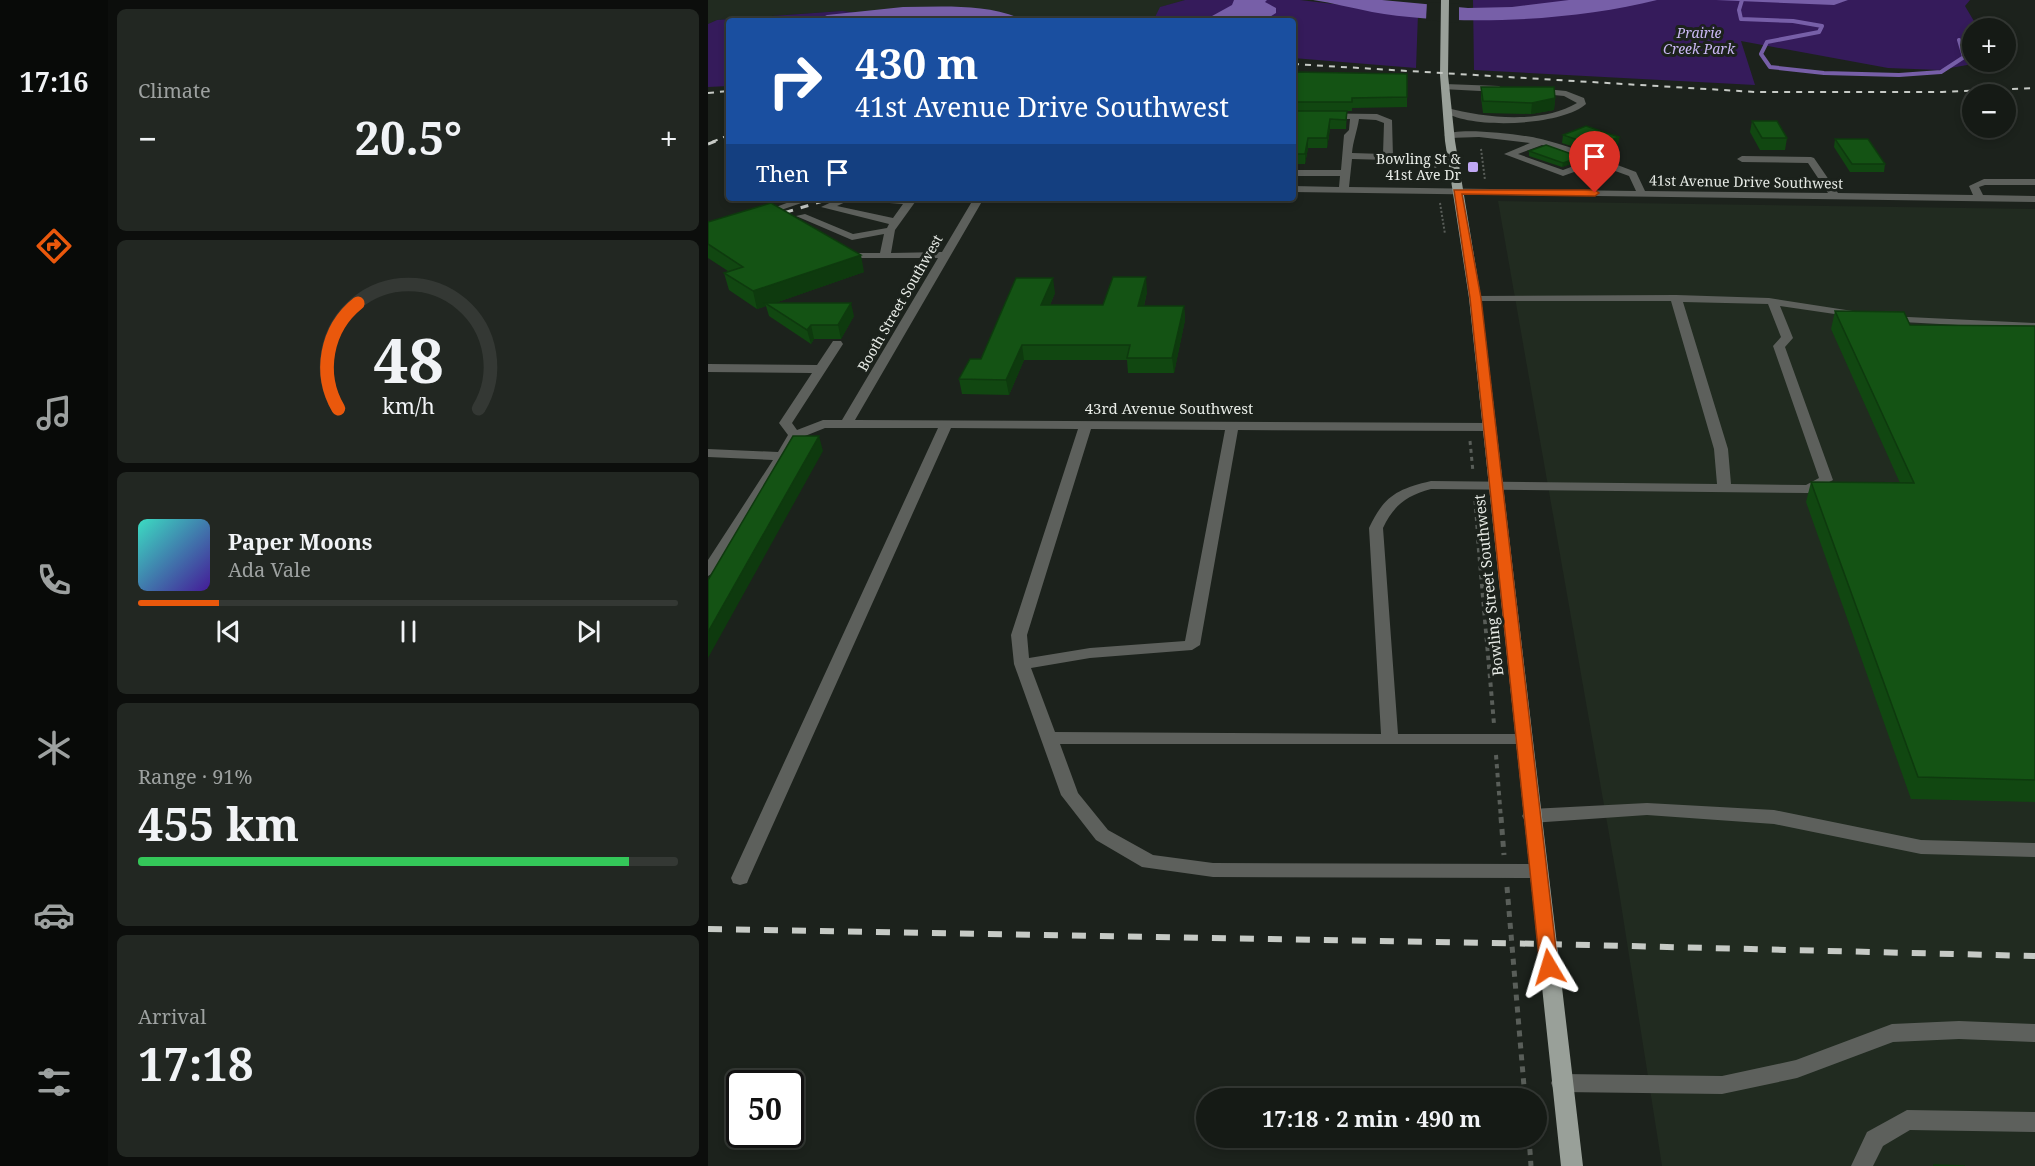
<!DOCTYPE html>
<html lang="en">
<head>
<meta charset="utf-8">
<style>
	body { margin:0; font-family:"Noto Serif",serif; background:#222722; color:#f1f3f6; height:100vh; display:flex; flex-direction:column; font-size:22px; white-space:nowrap }
	* { box-sizing:border-box; margin:0 }
	p { font-size:20px; color:#9da1a0 }
	.icon { flex:none; width:33px; height:33px; fill:none; stroke:currentColor; stroke-width:2; stroke-linecap:round; stroke-linejoin:round }
	.map { position:relative; flex:1; overflow:hidden }
	.panel { display:flex; flex-direction:column; gap:9px; padding:9px; background:#0c0e0c; width:600px }
	.panel>* { flex:none }
	.banner { position:absolute; left:18px; top:18px; width:570px; height:183px; border-radius:6px; box-shadow:0 3px 9px #0003,0 0 0 2px #343834; background:#1a4fa0; color:#fff; overflow:hidden }
	.fabs { position:absolute; left:1254px; top:18px; display:grid; gap:12px }
	.fabs a { display:grid; place-items:center; width:54px; height:54px; border-radius:50%; background:#151a15; box-shadow:0 3px 9px #0003,0 0 0 2px #343834; font-size:30px }
	.speed { position:absolute; left:18px; top:1070px; display:flex; gap:12px; font-size:30px; font-weight:700; text-align:center }
	.speed>* { display:grid; place-content:center; width:78px; height:78px; border-radius:50%; background:#151a15; box-shadow:0 3px 9px #0003,0 0 0 2px #343834; line-height:1 }
	.speed .limit { border:3px solid #111; border-radius:9px; background:#fff; color:#111 }
	.pin { position:absolute; display:grid; place-items:center; width:51px; height:51px; color:#fff; margin:-62px -26px; border-radius:50% 50% 50% 0; rotate:-45deg; box-shadow:0 0 6px #0007 }
	.pin .icon { rotate:45deg }
	.me { position:absolute; width:66px; margin:-33px; rotate:353deg; stroke-linejoin:round; filter:drop-shadow(0 0 4px #0008) }
	.turn { display:flex; align-items:center; gap:21px; height:126px; padding:0 30px; font-size:27px }
	.turn .icon { width:78px; height:78px; stroke-width:2.5 }
	.turn b { display:block; font-size:42px; line-height:51px }
	.then { display:flex; align-items:center; height:57px; padding:0 30px; background:#0003; gap:12px; font-size:22px }
	.big { font-size:45px; font-weight:700; line-height:1.1 }
	.panel .tile { flex:1; display:flex; flex-direction:column; justify-content:center; gap:9px; min-width:0; padding:0 21px; border-radius:9px; background:#222722 }
	.panel .dial { align-items:center; gap:0 }
	.dial svg { height:156px; overflow:visible; fill:none; stroke:#343834; stroke-width:7; stroke-linecap:round; text-anchor:middle }
	.dial text { fill:#f1f3f6; stroke:none }
	.song { display:flex; align-items:center; gap:18px }
	.cover { width:72px; height:72px; border-radius:9px; background:linear-gradient(135deg,hsl(170 70% 55%),hsl(260 70% 35%)) }
	.played { height:6px; border-radius:3px; background:linear-gradient(90deg,#ea580c 15%,#343834 15%) }
	.keys { display:flex; justify-content:space-around; direction:ltr }
	.heat { display:flex; justify-content:space-between; align-items:center; font-size:33px; direction:ltr }
	.charge { height:9px; border-radius:4px; background:linear-gradient(90deg,#34c759 91%,#343834 0) }
	.trip { position:absolute; left:488px; top:1088px; width:351px; height:60px; border-radius:30px; background:#151a15; box-shadow:0 3px 9px #0003,0 0 0 2px #343834; font-weight:700; line-height:60px; text-align:center }
	main { display:flex; flex:1; min-height:0 }
	.tab-bar { display:flex; flex-direction:column; width:108px; justify-content:space-around; align-items:center; background:#080a08; color:#9da1a0 }
	.tab-bar .icon { width:42px; height:42px }
	.tab-bar .selected { color:#ea580c }
	.tab-bar b { font-size:27px; color:#f1f3f6 }
	.map>svg:first-child { display:block }
</style>
</head>
<body>
<main>
<nav class="tab-bar">
<b>17:16</b>
<svg class="icon selected" aria-label="directions" viewBox="0 0 24 24"><path d="M12 3l9 9-9 9-9-9zM9 14v-3h6M13 9l2 2-2 2"/></svg>
<svg class="icon" aria-label="music" viewBox="0 0 24 24"><path d="M9 18V5l10-2v13"/><circle cx="6" cy="18" r="3"/><circle cx="16" cy="16" r="3"/></svg>
<svg class="icon" aria-label="phone" viewBox="0 0 24 24"><path d="M5 4h4l2 5-3 2q2 4 5 5l2-3 5 2v4C11 20 4 13 5 4z"/></svg>
<svg class="icon" aria-label="climate" viewBox="0 0 24 24"><path d="M12 3v18M4 7l16 10M4 17L20 7"/></svg>
<svg class="icon" aria-label="car" viewBox="0 0 24 24"><path d="M5 17H2v-5l4-1 3-4h7l3 4 3 1v5h-3M9 17h6M6 11h13"/><circle cx="7" cy="17" r="2"/><circle cx="17" cy="17" r="2"/></svg>
<svg class="icon" aria-label="filters" viewBox="0 0 24 24"><path d="M4 7h16M4 17h16"/><circle cx="9" cy="7" r="2"/><circle cx="15" cy="17" r="2"/></svg>
</nav>
<section class="panel">
<div class="tile"><p>Climate</p>
<div class="heat"><a>−</a><b class="big">20.5°</b><a>+</a></div>
</div>
<div class="tile dial"><svg viewBox="0 0 100 80">
<path d="M14 69A42 42 0 1 1 86 69"/>
<path d="M14 69A42 42 0 0 1 24 15" stroke="#ea580c"/>
<text x="50" y="56" font-size="32" font-weight="700">48</text>
<text x="50" y="72" font-size="11">km/h</text>
</svg></div>
<div class="tile">
<div class="song"><i class="cover"></i><div><b>Paper Moons</b><p>Ada Vale</p></div></div>
<div class="played"></div>
<div class="keys"><svg class="icon" aria-label="previous" viewBox="0 0 24 24"><path d="M18 5L8 12l10 7zM5 5v14"/></svg><svg class="icon" aria-label="pause" viewBox="0 0 24 24"><path d="M8 5v14M16 5v14"/></svg><svg class="icon" aria-label="next" viewBox="0 0 24 24"><path d="M6 5l10 7-10 7zM19 5v14"/></svg></div>
</div>
<div class="tile"><p>Range · 91%</p><b class="big">455 km</b><div class="charge"></div></div>
<div class="tile"><p>Arrival</p><b class="big">17:18</b></div>
</section>
<div class="map">
<svg width="1327" height="1166" viewBox="0 0 1327 1166">
	<rect width="100%" height="100%" fill="#1c221c"/>
	<g fill="#212b20">
		<path d="M0,0H477L453,7L445,21H215L134,11L9,20L0,24Z"/>
		<path d="M790,201L1327,209V1166H954L910,885Z"/>
	</g>
	<g fill="#351b5b">
		<path d="M477,0H592L710,14L708,68L585,58V21H445L452,7Z"/>
		<path d="M765,0H1262L1257,6L1270,28H1264V62H1276L1231,70L1180,68L1033,41L1047,85L766,70Z"/>
		<path d="M134,11L215,21H21V86L0,87V24L9,20Z"/>
	</g>
	<g fill="#775fa8">
		<path d="M526,0H559L557,2L568,8V13L555,21H495L524,5Z"/>
		<path d="M605,0H674L760,8L804,7L861,0H949C866,21 748,27 664,12C644,8 625,3 605,0Z"/>
		<path d="M1008,0H1140L1126,5Z"/>
		<path d="M195,7C236,7 280,3 318,21H270L232,16L170,21H107L119,15Z"/>
	</g>
	<path fill="#1c221c" d="M719,2L751,4V23L718,20Z"/>
	<g fill="none" stroke-linecap="round" stroke-linejoin="round">
		<path stroke="#775fa8" stroke-width="4" d="M1034,0L1031,10L1033,19L1085,21L1114,26L1111,32L1059,42L1053,54L1062,67L1116,73L1191,75L1233,72L1256,57L1251,40"/>
		<g stroke="#595e59" stroke-width="2" stroke-dasharray="2 2" stroke-linecap="butt">
			<path d="M773,149L777,180"/>
			<path d="M727,162L728,178"/>
			<path d="M732,203L737,234"/>
		</g>
		<g stroke="#595e59" stroke-width="3" stroke-dasharray="4 4" stroke-linecap="butt">
			<path d="M762,441L765,472"/>
			<path d="M767,501L770,541"/>
		</g>
		<g stroke="#595e59" stroke-width="4" stroke-dasharray="4.5 4.5" stroke-linecap="butt">
			<path d="M770,539L786,724"/>
			<path d="M788,755L793,819"/>
		</g>
		<g stroke="#595e59" stroke-width="5" stroke-dasharray="6 6" stroke-linecap="butt">
			<path d="M793,817L796,855"/>
			<path d="M799,887L817,1098"/>
			<path d="M821,1137L823,1166"/>
		</g>
		<g fill="#5d605c" fill-rule="evenodd">
			<path d="M737,84L791,86L795,89L791,92L734,89L733,87Z"/>
			<path d="M827,88L858,91L876,98L878,104C854,126 761,130 735,111L739,108C777,118 834,124 869,103L856,96L824,93L823,91Z"/>
			<path d="M585,113L669,114L684,120L685,157L680,160L644,159L641,187L928,191L921,176L888,164L855,176L796,154L822,143L771,137L741,138L736,135C749,126 820,135 837,140C868,148 898,161 928,172L937,191L1120,193L1100,163L1034,162L1029,159L1034,156L1103,157L1106,158L1130,193L1265,195L1261,186L1276,179H1327V185H1277L1271,187L1275,195L1327,196V202L585,192V186L631,187L632,176H585V170H633L636,135L641,130L642,119H585ZM651,119L668,120L676,123L675,154L644,153C645,141 649,132 651,119ZM834,145L879,161L855,170L810,154Z"/>
			<path d="M92,198H108L73,210L68,207Z"/>
			<path d="M132,198H146L129,206L185,218L195,204L154,201L149,198H210L187,230L183,253L234,252L266,198H276L147,420L782,423L788,427L782,431L530,430L492,645L484,650L382,658L323,668L347,732L673,734L661,528C676,496 689,489 723,481L1009,484L1006,449L963,301H767L761,298L763,296L968,295L1061,298L1151,312L1153,314L1147,317L1072,306L1085,338L1077,347L1125,480L1100,493L723,489C698,496 686,505 675,528L690,734H815L821,736L824,740L821,744H352L370,793L400,830L445,855L505,863L830,864L837,866L839,871L837,876L830,878L505,877L434,867L388,840L353,795L306,664L303,635L370,429L243,428L41,878L39,883L32,885L25,883L23,878L230,428H117L92,438L7,572L0,576V560L65,460L0,457V449L70,452L80,435L71,423L104,373L0,372V364L109,365L125,341H133L135,344L84,423L89,430L115,420H134L230,258H139L138,256L143,253H172L176,234L144,240L88,216L97,214L145,234L179,228L181,224L113,207ZM975,302L1060,304L1073,337L1065,346L1111,478L1098,485L1023,484L1020,449ZM383,429L517,430L477,641L382,648L321,658L319,635Z"/>
			<path d="M1179,316L1327,323V329L1175,321L1173,319Z"/>
			<path d="M939,803L1066,810L1213,840L1327,843V857L1213,854L1066,824L939,815L823,823L817,821L814,816L817,811L823,809Z"/>
			<path d="M1251,1021L1327,1024V1042L1251,1039L1185,1042L1089,1078L1014,1094L854,1092L846,1090L843,1083L846,1076L854,1074L1014,1076L1088,1060L1184,1024Z"/>
			<path d="M1199,1110L1327,1112V1132L1202,1130L1175,1146L1165,1166H1143L1159,1132Z"/>
		</g>
		<path fill="#99a099" fill-rule="evenodd" d="M733,0H741L740,75L747,141L773,298L875,1166H853L761,298L737,141L732,75Z"/>
		<g stroke="#c6cac5" stroke-width="2" stroke-dasharray="6 6" stroke-linecap="butt">
			<path d="M585,64L1048,92H1234L1327,88"/>
			<path d="M0,93L21,91"/>
			<path d="M4,142L21,135"/>
		</g>
		<g stroke="#c6cac5" stroke-width="3" stroke-dasharray="8 8" stroke-linecap="butt">
			<path d="M0,144L8,141"/>
			<path d="M62,217L125,198"/>
		</g>
		<path stroke="#c6cac5" stroke-width="6" stroke-dasharray="14 14" stroke-linecap="butt" d="M0,929L838,944L1327,956"/>
	</g>
	<g fill="#114711">
		<path d="M585,72L699,74V107L644,108V111H639L638,129H622L619,148H600L597,164H585Z"/>
		<path d="M773,87L847,98L846,110L823,114L775,113L773,98Z"/>
		<path d="M1044,121L1079,138L1077,150H1052L1042,132Z"/>
		<path d="M855,135L911,137L910,145L887,154L854,143Z"/>
		<path d="M1127,139L1177,164L1176,172H1142L1126,147Z"/>
		<path d="M821,151L871,161L854,167L821,156Z"/>
		<path d="M0,222L156,272L67,303L146,316L133,339H106L103,344L61,316L58,306L49,309L21,290L16,273L20,271L0,258Z"/>
		<path d="M439,292L436,306H476L477,320L466,373H420L419,360H316L301,395L254,394L251,379L347,293L342,305H395Z"/>
		<path d="M1127,311L1202,325L1327,326V802L1203,799L1098,502L1103,482L1192,483L1123,329Z"/>
	</g>
	<g fill="#0e3a0e">
		<path d="M847,98L846,110L823,114L824,103Z"/>
		<path d="M622,119V129L619,148V138Z"/>
		<path d="M911,137L910,145L887,154L888,146Z"/>
		<path d="M600,138V148L597,164V154Z"/>
		<path d="M872,157L871,161L854,167L855,163Z"/>
		<path d="M153,255L156,272L61,305L57,303L58,306L49,309L45,291Z"/>
		<path d="M438,277L439,292L432,320L430,306Z"/>
		<path d="M345,278L347,293L335,320L333,305Z"/>
		<path d="M143,303L146,316L133,339L130,325Z"/>
		<path d="M476,306L477,320L466,373L464,358Z"/>
		<path d="M103,325L106,339L103,344L99,330Z"/>
		<path d="M314,345L316,360L301,395L298,380Z"/>
		<path d="M111,436L115,451L0,658V632Z"/>
	</g>
	<g fill="#145314" stroke="#0e3a0e" stroke-width="1.5">
		<path d="M585,72L699,74V97L644,98V102H585Z"/>
		<path d="M773,87H846L847,98L824,103L775,101Z"/>
		<path d="M585,111H639L638,120L622,119L619,138H600L597,154H585Z"/>
		<path d="M1044,121H1069L1079,138H1054Z"/>
		<path d="M878,126L911,137L888,146L855,135Z"/>
		<path d="M1127,139H1160L1177,164H1144Z"/>
		<path d="M838,145L872,157L855,163L821,151Z"/>
		<path d="M63,203L153,255L45,291L16,273L35,267L0,244V222Z"/>
		<path d="M405,277H438L430,306H476L464,358H419L422,345H314L298,380L251,379L262,359H273L308,278H345L333,305H395Z"/>
		<path d="M57,303H143L130,325H103L99,330Z"/>
		<path d="M1127,311L1196,312L1202,325L1327,326V780L1210,777L1103,482L1206,483Z"/>
		<path d="M85,436H111L0,632V580Z"/>
		<path d="M1226,1165L1257,1166H1226Z"/>
	</g>
	<path fill="#ea580c" stroke="#983908" stroke-width="1.5" d="M746,190H887L891,193L887,196L754,194L773,298L850,967L847,972L841,974L834,972L832,967L762,298Z"/>
	<rect fill="#c0a8f4" stroke="#1c221c" stroke-width="2" x="759" y="161" width="12" height="12" rx="3"/>
	<g text-anchor="middle" stroke-width="6" stroke-linejoin="round" paint-order="stroke">
		<g font-size="14" font-style="italic" fill="#cab8f4" stroke="#1c221c">
			<text x="991" y="38">Prairie<tspan x="991" dy="16">Creek Park</tspan></text>
		</g>
		<g font-size="14" fill="#e7ebe6" stroke="#1c221c" text-anchor="end">
			<text x="753" y="164">Bowling St &amp;<tspan x="753" dy="16">41st Ave Dr</tspan></text>
		</g>
		<g font-size="14" fill="#e7ebe6" stroke="#1c221c">
			<text transform="translate(1038 182) rotate(1)" y="5">41st Avenue Drive Southwest</text>
			<text transform="translate(192 303) rotate(-60)" y="5">Booth Street Southwest</text>
		</g>
		<g font-size="15" fill="#e7ebe6" stroke="#1c221c">
			<text x="461" y="414">43rd Avenue Southwest</text>
			<text transform="translate(781 585) rotate(-96)" y="5">Bowling Street Southwest</text>
		</g>
	</g>
</svg>
<div class="fabs">
<a>+</a>
<a>−</a>
</div>
<div class="speed"><div class="limit">50</div></div>
<div class="pin" style="left:887px;top:193px;background:#d93025"><svg class="icon" aria-label="arrive" viewBox="0 0 24 24"><path d="M6 21V4h12l-3 4 3 4H6"/></svg></div>
<svg class="me" style="left:841px;top:967px" viewBox="-20 -20 40 40"><path d="M0-17L14 15 0 8-14 15z" fill="#ea580c" stroke="#fff" stroke-width="4"/></svg>
<div class="trip">17:18 · 2 min · 490 m</div>
<div class="banner">
<div class="turn"><svg class="icon" aria-label="right" viewBox="0 0 24 24"><path d="M7 20v-9h11M14 6l5 5-5 5"/></svg><div><b>430 m</b>41st Avenue Drive Southwest</div></div>
<div class="then">Then<svg class="icon" aria-label="arrive" viewBox="0 0 24 24"><path d="M6 21V4h12l-3 4 3 4H6"/></svg></div>
</div>
</div>
</main>
</body>
</html>
